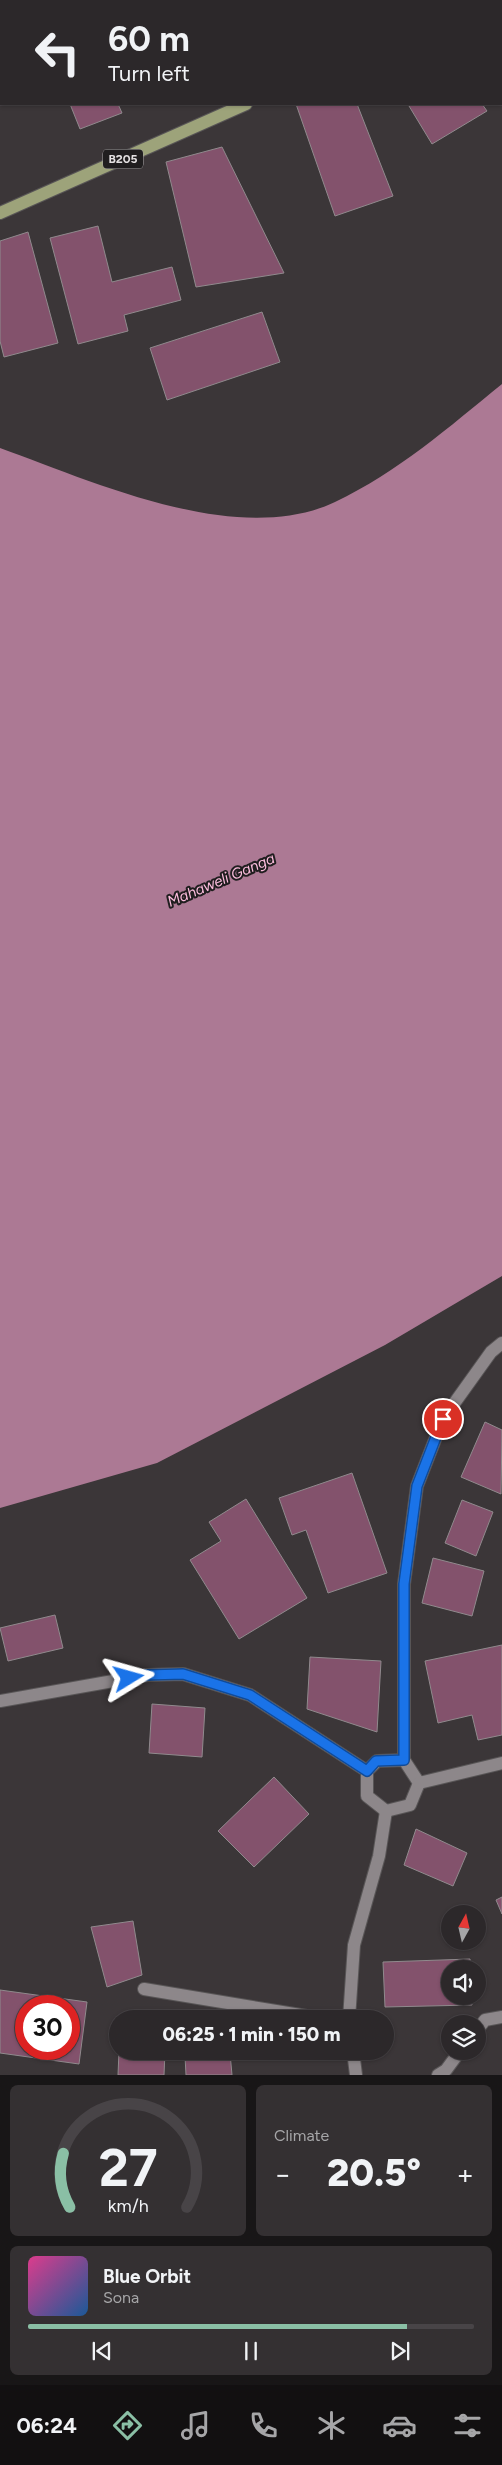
<!DOCTYPE html>
<html lang="en">
<head>
<meta charset="utf-8">
<style>
	body { margin:0; font-family:Figtree,sans-serif; background:#343032; color:#f1f3f6; height:100vh; display:flex; flex-direction:column; font-size:19px; white-space:nowrap }
	* { box-sizing:border-box; margin:0 }
	p { font-size:16px; color:#a6a6a8 }
	.icon { flex:none; width:28px; height:28px; fill:none; stroke:currentColor; stroke-width:2; stroke-linecap:round; stroke-linejoin:round }
	.map { position:relative; height:2075px; overflow:hidden }
	.details { display:flex; flex-direction:column; gap:10px; padding:10px; background:#181617; flex:1 }
	.details>* { flex:none }
	.hud { position:absolute; left:0px; top:0px; width:502px; height:105px; box-shadow:0 1px 4px #0004,0 0 0 1px #484447; background:#2c282a; color:#f1f3f6; overflow:hidden }
	.needle { width:32px; rotate:8deg }
	.tools { position:absolute; left:441px; top:1905px; display:grid; gap:10px }
	.tools a { display:grid; place-items:center; width:45px; height:45px; border-radius:50%; background:#2c282a; box-shadow:0 1px 4px #0004,0 0 0 1px #484447; font-size:25px }
	.speed { position:absolute; left:15px; top:1995px; display:flex; gap:10px; font-size:25px; font-weight:700; text-align:center }
	.speed>* { display:grid; place-content:center; width:65px; height:65px; border-radius:50%; background:#2c282a; box-shadow:0 1px 4px #0004,0 0 0 1px #484447; line-height:1 }
	.speed .limit { border:8px solid #d22; background:#fff; color:#111 }
	.pin { position:absolute; display:grid; place-items:center; width:42px; height:42px; color:#fff; margin:-21px; border:2px solid #fff; border-radius:50%; box-shadow:0 1px 5px #0007 }
	.me { position:absolute; width:55px; margin:-28px; rotate:82deg; stroke-linejoin:round; filter:drop-shadow(0 0 4px #0008) }
	.turn { display:flex; align-items:center; gap:18px; height:105px; padding:0 25px; font-size:22px }
	.turn .icon { width:65px; height:65px; stroke-width:2.5 }
	.turn b { display:block; font-size:35px; line-height:42px }
	.big { font-size:38px; font-weight:800; line-height:1.1 }
	.details .tile { flex:1; display:flex; flex-direction:column; justify-content:center; gap:8px; min-width:0; padding:0 18px; border-radius:8px; background:#343032 }
	.details .dial { align-items:center; gap:0 }
	.dial svg { height:130px; overflow:visible; fill:none; stroke:#484447; stroke-width:7; stroke-linecap:round; text-anchor:middle }
	.dial text { fill:#f1f3f6; stroke:none }
	.song { display:flex; align-items:center; gap:15px }
	.cover { width:60px; height:60px; border-radius:8px; background:linear-gradient(135deg,hsl(330 70% 55%),hsl(210 70% 35%)) }
	.played { height:5px; border-radius:2px; background:linear-gradient(90deg,#8abfa5 85%,#484447 85%) }
	.keys { display:flex; justify-content:space-around; direction:ltr }
	.heat { display:flex; justify-content:space-between; align-items:center; font-size:28px; direction:ltr }
	.details .tiles { flex:1; display:grid; gap:10px; grid-template-columns:1fr 1fr }
	.tile:last-child { grid-column:span 2 }
	.trip { position:absolute; left:109px; top:2010px; width:285px; height:50px; border-radius:25px; background:#2c282a; box-shadow:0 1px 4px #0004,0 0 0 1px #484447; font-weight:800; line-height:50px; text-align:center }
	.menu { display:flex; height:80px; justify-content:space-around; align-items:center; background:#121011; color:#a6a6a8 }
	.menu .icon { width:35px; height:35px }
	.menu .current { color:#8abfa5 }
	.menu b { font-size:22px; color:#f1f3f6 }
	.map>svg:first-child { display:block }
</style>
</head>
<body>
<div class="map">
<svg width="502" height="2075" viewBox="0 0 502 2075">
	<rect width="100%" height="100%" fill="#3b3638"/>
	<g fill="#ac7994">
		<path d="M0,0H420L1,1V42Z"/>
		<path d="M502,384V1276L385,1345L157,1463L0,1508V448C94,482 238,548 335,502C398,472 449,427 502,384Z"/>
	</g>
	<g fill="#83526c" stroke="#908a8d" fill-rule="evenodd">
		<path d="M70,104H118L122,113L80,129Z"/>
		<path d="M296,104H357L393,196L335,216Z"/>
		<path d="M412,104H482L487,111L432,144L409,106Z"/>
		<path d="M222,147L284,273L196,287L166,162Z"/>
		<path d="M98,226L112,282L172,267L181,300L124,315L128,331L78,344L50,238Z"/>
		<path d="M28,232L58,343L4,357L0,341V241Z"/>
		<path d="M262,312L280,362L167,400L150,348Z"/>
		<path d="M485,1422L502,1430L501,1494L461,1477Z"/>
		<path d="M352,1473L387,1573L328,1593L306,1530L292,1535L279,1498Z"/>
		<path d="M246,1499L307,1598L239,1639L190,1560L221,1541L209,1522Z"/>
		<path d="M462,1500L493,1512L476,1556L445,1543Z"/>
		<path d="M433,1558L484,1571L472,1616L422,1603Z"/>
		<path d="M55,1615L63,1648L8,1661L0,1628Z"/>
		<path d="M502,1645V1735L478,1740L472,1715L438,1723L425,1661Z"/>
		<path d="M310,1657L381,1661L377,1732L307,1709Z"/>
		<path d="M152,1704L205,1708L202,1757L149,1753Z"/>
		<path d="M274,1777L309,1814L254,1867L218,1831Z"/>
		<path d="M416,1829L467,1853L453,1886L404,1865Z"/>
		<path d="M502,1897V1914L496,1900Z"/>
		<path d="M133,1921L142,1975L107,1987L91,1927Z"/>
		<path d="M470,1959L471,1969H450V1996H472V2005L385,2007L383,1962Z"/>
		<path d="M0,1990L87,2002L79,2064L0,2053ZM26,2006H69V2049H26Z"/>
		<path d="M119,2051H165L164,2075H118Z"/>
		<path d="M230,2053L232,2075H186L185,2056Z"/>
	</g>
	<g fill="none" stroke-linecap="round" stroke-linejoin="round">
		<defs>
			<g id="minor">
				<path d="M0,1701L147,1675L183,1674L250,1695L367,1771"/>
				<path d="M404,1760V1584L417,1486L443,1419L491,1352L502,1343"/>
				<path d="M404,1760L419,1783L410,1805L386,1811L367,1796V1771L377,1761Z"/>
				<path d="M419,1783L502,1763"/>
				<path d="M144,1989L325,2019"/>
				<path d="M349,2019L354,1945L379,1856L386,1811"/>
				<path d="M478,2029L485,2020L502,2017"/>
				<path d="M353,2051L356,2075"/>
				<path d="M438,2075L446,2070L460,2051"/>
			</g>
			<g id="major">
				<path d="M477,1L480,0"/>
				<path d="M0,213L246,104"/>
			</g>
		</defs>
		<use href="#minor" stroke="#585556" stroke-width="14"/>
		<use href="#major" stroke="#585556" stroke-width="14"/>
		<use href="#minor" stroke="#8d878a" stroke-width="12"/>
		<use href="#major" stroke="#9da37a" stroke-width="12"/>
	</g>
	<g fill="none" stroke-linecap="round" stroke-linejoin="round">
		<defs>
			<path id="route" d="M129,1678L147,1675L183,1674L250,1695L367,1771L376,1761L404,1760V1584L417,1486L443,1419"/>
		</defs>
		<use href="#route" stroke="#114b97" stroke-width="12"/>
		<use href="#route" stroke="#1a73e8" stroke-width="9"/>
	</g>
	<g text-anchor="middle" stroke-width="4" stroke-linejoin="round" paint-order="stroke">
		<rect fill="#201e1f" stroke="#a9a6a8" stroke-width="1" x="103" y="149.5" width="40" height="19" rx="4"/>
		<g font-size="12" font-weight="bold" fill="#e4e1e2">
			<text x="123" y="163">B205</text>
		</g>
		<g font-size="15" font-style="italic" fill="#fcbddd" stroke="#201e1f">
			<text transform="translate(221 880) rotate(-23)" y="5">Mahaweli Ganga</text>
		</g>
	</g>
</svg>
<div class="tools">
<a><svg class="needle" viewBox="-14 -14 28 28"><path d="M0-13l5 13h-10z" fill="#e53935"/><path d="M0 13l5-13h-10z" fill="#a6a6a8"/></svg></a>
<a><svg class="icon" aria-label="sound" viewBox="0 0 24 24"><path d="M4 9h4l5-4v14l-5-4H4zM17 9q2 3 0 6"/></svg></a>
<a><svg class="icon" aria-label="layers" viewBox="0 0 24 24"><path d="M12 4l9 5-9 5-9-5zM3 14l9 5 9-5"/></svg></a>
</div>
<div class="speed"><div class="limit">30</div></div>
<div class="pin" style="left:443px;top:1419px;background:#d93025"><svg class="icon" aria-label="arrive" viewBox="0 0 24 24"><path d="M6 21V4h12l-3 4 3 4H6"/></svg></div>
<svg class="me" style="left:129px;top:1678px" viewBox="-20 -20 40 40"><path d="M0-17L14 15 0 8-14 15z" fill="#1a73e8" stroke="#fff" stroke-width="4"/></svg>
<div class="trip">06:25 · 1 min · 150 m</div>
<div class="hud">
<div class="turn"><svg class="icon" aria-label="left" viewBox="0 0 24 24"><path d="M17 20v-9H6M10 6l-5 5 5 5"/></svg><div><b>60 m</b>Turn left</div></div>
</div>
</div>
<section class="details">
<div class="tiles">
<div class="tile dial"><svg viewBox="0 0 100 80">
<path d="M14 69A42 42 0 1 1 86 69"/>
<path d="M14 69A42 42 0 0 1 10 36" stroke="#8abfa5"/>
<text x="50" y="56" font-size="32" font-weight="700">27</text>
<text x="50" y="72" font-size="11">km/h</text>
</svg></div>
<div class="tile"><p>Climate</p>
<div class="heat"><a>−</a><b class="big">20.5°</b><a>+</a></div>
</div>
<div class="tile">
<div class="song"><i class="cover"></i><div><b>Blue Orbit</b><p>Sona</p></div></div>
<div class="played"></div>
<div class="keys"><svg class="icon" aria-label="previous" viewBox="0 0 24 24"><path d="M18 5L8 12l10 7zM5 5v14"/></svg><svg class="icon" aria-label="pause" viewBox="0 0 24 24"><path d="M8 5v14M16 5v14"/></svg><svg class="icon" aria-label="next" viewBox="0 0 24 24"><path d="M6 5l10 7-10 7zM19 5v14"/></svg></div>
</div>
</div>
</section>
<nav class="menu">
<b>06:24</b>
<svg class="icon current" aria-label="directions" viewBox="0 0 24 24"><path d="M12 3l9 9-9 9-9-9zM9 14v-3h6M13 9l2 2-2 2"/></svg>
<svg class="icon" aria-label="music" viewBox="0 0 24 24"><path d="M9 18V5l10-2v13"/><circle cx="6" cy="18" r="3"/><circle cx="16" cy="16" r="3"/></svg>
<svg class="icon" aria-label="phone" viewBox="0 0 24 24"><path d="M5 4h4l2 5-3 2q2 4 5 5l2-3 5 2v4C11 20 4 13 5 4z"/></svg>
<svg class="icon" aria-label="climate" viewBox="0 0 24 24"><path d="M12 3v18M4 7l16 10M4 17L20 7"/></svg>
<svg class="icon" aria-label="car" viewBox="0 0 24 24"><path d="M5 17H2v-5l4-1 3-4h7l3 4 3 1v5h-3M9 17h6M6 11h13"/><circle cx="7" cy="17" r="2"/><circle cx="17" cy="17" r="2"/></svg>
<svg class="icon" aria-label="filters" viewBox="0 0 24 24"><path d="M4 7h16M4 17h16"/><circle cx="9" cy="7" r="2"/><circle cx="15" cy="17" r="2"/></svg>
</nav>
</body>
</html>
